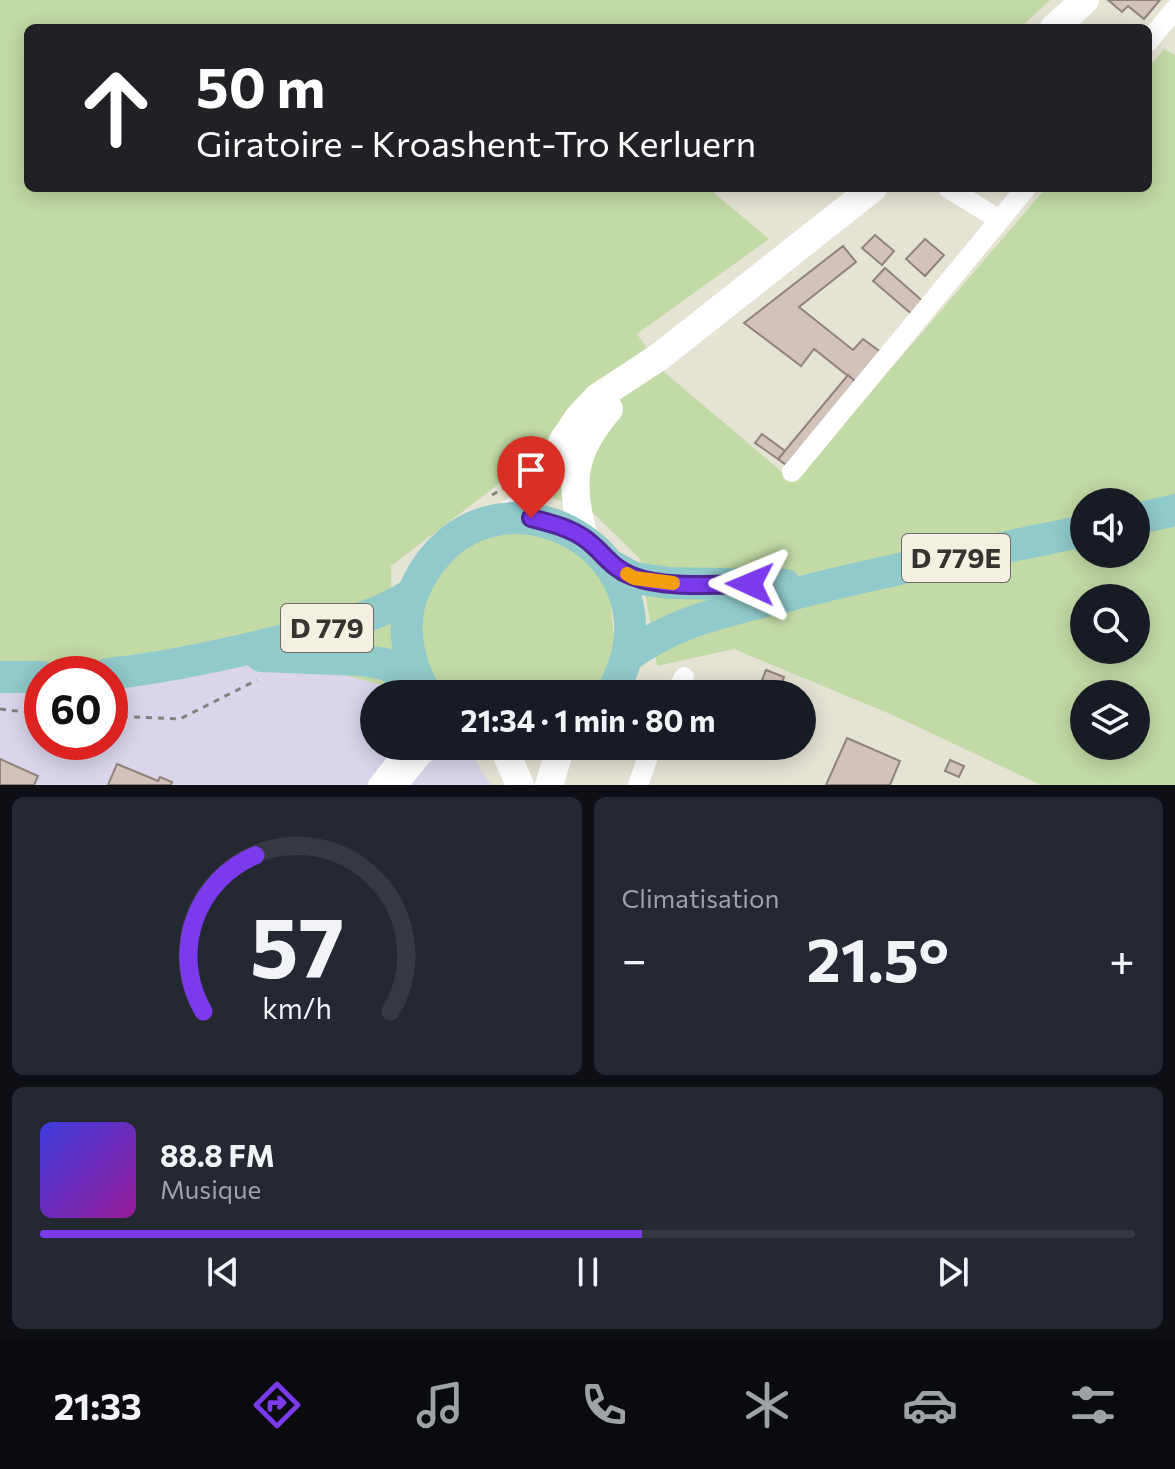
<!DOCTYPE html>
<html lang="fr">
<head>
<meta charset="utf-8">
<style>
	body { margin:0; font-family:Commissioner,sans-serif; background:#242831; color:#f1f3f6; height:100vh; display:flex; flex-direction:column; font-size:30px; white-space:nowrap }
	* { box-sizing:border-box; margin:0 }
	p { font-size:26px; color:#9ea1a6 }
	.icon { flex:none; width:44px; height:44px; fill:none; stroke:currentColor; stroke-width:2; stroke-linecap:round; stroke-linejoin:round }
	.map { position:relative; height:785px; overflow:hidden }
	.drawer { display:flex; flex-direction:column; gap:12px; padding:12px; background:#0d0f14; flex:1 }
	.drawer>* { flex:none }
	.hud { position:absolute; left:24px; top:24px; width:1128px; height:168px; border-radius:12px; box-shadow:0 4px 20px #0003; background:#202124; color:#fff; overflow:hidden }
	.controls { position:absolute; left:1070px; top:488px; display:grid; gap:16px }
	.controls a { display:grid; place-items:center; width:80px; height:80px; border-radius:50%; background:#171b24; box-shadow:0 4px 20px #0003; font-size:40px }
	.speed { position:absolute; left:24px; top:656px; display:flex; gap:16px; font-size:40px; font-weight:700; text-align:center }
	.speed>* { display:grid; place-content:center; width:104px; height:104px; border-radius:50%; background:#171b24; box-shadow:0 4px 20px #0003; line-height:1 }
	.speed .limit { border:12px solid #d22; background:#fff; color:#111 }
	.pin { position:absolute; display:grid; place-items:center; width:68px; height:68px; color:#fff; margin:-82px -34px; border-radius:50% 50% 50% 0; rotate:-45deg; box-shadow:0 0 8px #0007 }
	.pin .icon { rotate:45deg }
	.me { position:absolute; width:88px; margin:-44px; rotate:271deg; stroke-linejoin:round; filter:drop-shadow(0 0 6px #0008) }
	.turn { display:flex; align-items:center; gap:28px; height:168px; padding:0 40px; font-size:36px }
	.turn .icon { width:104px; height:104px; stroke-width:2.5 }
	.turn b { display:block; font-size:56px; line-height:68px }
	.big { font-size:60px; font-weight:700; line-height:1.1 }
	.drawer .tile { flex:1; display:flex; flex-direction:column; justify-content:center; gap:12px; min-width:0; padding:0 28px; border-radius:12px; background:#242831 }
	.drawer .dial { align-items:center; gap:0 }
	.dial svg { height:208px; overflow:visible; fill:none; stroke:#363941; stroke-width:7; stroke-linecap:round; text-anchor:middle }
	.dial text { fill:#f1f3f6; stroke:none }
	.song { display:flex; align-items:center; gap:24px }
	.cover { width:96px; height:96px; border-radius:12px; background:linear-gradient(135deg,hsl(240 70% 55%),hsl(300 70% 35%)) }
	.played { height:8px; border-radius:4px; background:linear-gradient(90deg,#7c3aed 55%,#363941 55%) }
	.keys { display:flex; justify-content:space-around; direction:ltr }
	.heat { display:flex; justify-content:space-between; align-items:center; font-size:44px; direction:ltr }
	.drawer .tiles { flex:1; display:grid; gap:12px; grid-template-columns:1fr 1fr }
	.tile:last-child { grid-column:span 2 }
	.trip { position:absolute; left:360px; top:680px; width:456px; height:80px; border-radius:40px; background:#171b24; box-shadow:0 4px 20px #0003; font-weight:700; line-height:80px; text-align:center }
	.dock { display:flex; height:128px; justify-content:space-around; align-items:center; background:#090b0e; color:#9ea1a6 }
	.dock .icon { width:56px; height:56px }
	.dock .on { color:#7c3aed }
	.dock b { font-size:36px; color:#f1f3f6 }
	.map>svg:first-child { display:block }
</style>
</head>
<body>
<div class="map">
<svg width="1175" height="785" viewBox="0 0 1175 785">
	<rect width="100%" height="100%" fill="#e5e3d4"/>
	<path fill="#dad5eb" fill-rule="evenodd" d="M212,641L394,688L401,694H374V746H462L472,755L491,785H0V662ZM42,674H110V742H42Z"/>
	<g fill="#c2daa6" fill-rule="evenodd">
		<path d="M0,0H1050L1020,28H28V188H708L769,239L637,334L664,372L794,482L1046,188H1148V68L1164,49L1175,55V785H1041L895,716L734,649L657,666L640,559L589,509L500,483L391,566L394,688L212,641L142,659L23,664L0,662ZM1084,502H1136V554H1084ZM1084,598H1136V650H1084ZM1084,694H1136V746H1084Z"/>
		<path d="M533,532C562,541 599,557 608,590C612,601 611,615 613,626C616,656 612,671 592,694H446C405,652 419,570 472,544C492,534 511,533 533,532Z"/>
	</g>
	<g fill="#d1c3ba" stroke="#90837b" stroke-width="2">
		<path d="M1108,0H1160L1144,19L1128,6L1122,12Z"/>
		<path d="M875,235L894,251L882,265L862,248Z"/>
		<path d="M925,239L944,255L925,276L906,259Z"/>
		<path d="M843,246L856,262L799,307L853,350L863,339L882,353L857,383L814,349L801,366L744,323Z"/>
		<path d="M885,268L925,303L914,316L873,281Z"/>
		<path d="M848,375L857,383L786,465L778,459Z"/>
		<path d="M762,434L785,451L778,459L755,443Z"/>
		<path d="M766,670L784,677L780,687L762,680Z"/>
		<path d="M847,738L900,761L890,785H826Z"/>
		<path d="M0,759L38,776L34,785H0Z"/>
		<path d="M950,760L964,766L959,777L945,771Z"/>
		<path d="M117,764L158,781L160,777L172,782L171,785H108Z"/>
	</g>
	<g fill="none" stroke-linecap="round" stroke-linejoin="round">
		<g stroke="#848379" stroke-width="3" stroke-dasharray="6 6" stroke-linecap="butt">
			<path d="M492,495L508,486L520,468"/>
			<path d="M0,709L42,714"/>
			<path d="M110,716L180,719L257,680"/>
		</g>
		<g stroke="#fff" stroke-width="20">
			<path d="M1148,42L1175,9"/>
			<path d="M948,188L1000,220"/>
			<path d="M792,472L1026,188"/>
			<path d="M676,694L684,677"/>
			<path d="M378,785L409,746"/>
			<path d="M398,785L423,754L438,746"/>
			<path d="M638,785L652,746"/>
		</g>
		<g stroke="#fff" stroke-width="28">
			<path d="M1054,28L1085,0"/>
			<path d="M503,518L525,505L539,487L564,439L579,417L598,397L659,357L873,188"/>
			<path d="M584,538C570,483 570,454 609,409"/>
			<path d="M503,746L520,785"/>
			<path d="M549,785L561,746"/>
		</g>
		<g stroke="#90cacb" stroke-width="32">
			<path d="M1136,519L1175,510"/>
			<path d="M610,565L634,578L669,583L785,585"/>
			<path d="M261,656L362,660L385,664L418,681"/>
			<path d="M628,656C676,620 728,611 786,596C884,570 985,552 1084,531"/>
			<path d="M108,674C172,667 234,653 296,637C337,626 376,617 412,594"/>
			<path d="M0,677H42"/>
			<path d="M426,694C406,661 399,619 417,584C488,443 693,551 611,694"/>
		</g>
	</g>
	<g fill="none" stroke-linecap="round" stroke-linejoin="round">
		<defs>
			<path id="route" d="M531,518C550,523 568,527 584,538C603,551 609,567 632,576C664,589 716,584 750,584"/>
		</defs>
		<use href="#route" stroke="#51269a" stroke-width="20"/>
		<use href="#route" stroke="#7c3aed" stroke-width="14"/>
		<path stroke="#f59e0b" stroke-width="14" d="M627,574L634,578L673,583"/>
	</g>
	<g text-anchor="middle" stroke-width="7" stroke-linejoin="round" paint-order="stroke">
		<g fill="#f3f0e1" stroke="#6e6c64" stroke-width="2">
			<rect x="902" y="534" width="108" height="48" rx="6"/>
			<rect x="281" y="604" width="92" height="48" rx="6"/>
		</g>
		<g font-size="28" font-weight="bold" fill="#35342e">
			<text x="956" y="568">D 779E</text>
			<text x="327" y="638">D 779</text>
		</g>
	</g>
</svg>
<div class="controls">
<a><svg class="icon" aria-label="sound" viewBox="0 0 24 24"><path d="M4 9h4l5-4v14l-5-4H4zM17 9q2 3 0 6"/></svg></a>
<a><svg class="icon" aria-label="search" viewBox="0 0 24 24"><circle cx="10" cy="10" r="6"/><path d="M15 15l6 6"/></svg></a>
<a><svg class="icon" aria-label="layers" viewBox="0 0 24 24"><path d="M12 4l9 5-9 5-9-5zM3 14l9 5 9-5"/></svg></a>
</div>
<div class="speed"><div class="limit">60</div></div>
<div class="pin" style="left:531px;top:518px;background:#d93025"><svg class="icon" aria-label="arrive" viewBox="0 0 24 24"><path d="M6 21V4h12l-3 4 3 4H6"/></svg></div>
<svg class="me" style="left:750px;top:584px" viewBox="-20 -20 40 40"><path d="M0-17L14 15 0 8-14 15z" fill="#7c3aed" stroke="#fff" stroke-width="4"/></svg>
<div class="trip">21:34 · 1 min · 80 m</div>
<div class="hud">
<div class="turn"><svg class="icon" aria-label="ahead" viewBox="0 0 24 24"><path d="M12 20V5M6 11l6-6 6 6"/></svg><div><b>50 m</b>Giratoire - Kroashent-Tro Kerluern</div></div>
</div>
</div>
<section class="drawer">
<div class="tiles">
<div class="tile dial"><svg viewBox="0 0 100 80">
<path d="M14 69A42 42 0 1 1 86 69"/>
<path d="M14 69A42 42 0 0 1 34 9" stroke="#7c3aed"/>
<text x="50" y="56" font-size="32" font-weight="700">57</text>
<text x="50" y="72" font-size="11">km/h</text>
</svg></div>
<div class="tile"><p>Climatisation</p>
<div class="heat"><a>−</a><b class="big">21.5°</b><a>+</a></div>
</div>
<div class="tile">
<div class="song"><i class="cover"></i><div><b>88.8 FM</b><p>Musique</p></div></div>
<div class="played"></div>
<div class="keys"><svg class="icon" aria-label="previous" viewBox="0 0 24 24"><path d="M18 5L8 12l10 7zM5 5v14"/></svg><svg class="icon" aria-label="pause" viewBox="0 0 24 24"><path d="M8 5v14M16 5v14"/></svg><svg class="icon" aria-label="next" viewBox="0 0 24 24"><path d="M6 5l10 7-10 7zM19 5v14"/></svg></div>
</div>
</div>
</section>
<nav class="dock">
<b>21:33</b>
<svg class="icon on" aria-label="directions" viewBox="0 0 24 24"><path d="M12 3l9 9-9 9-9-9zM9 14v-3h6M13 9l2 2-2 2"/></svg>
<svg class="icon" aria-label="music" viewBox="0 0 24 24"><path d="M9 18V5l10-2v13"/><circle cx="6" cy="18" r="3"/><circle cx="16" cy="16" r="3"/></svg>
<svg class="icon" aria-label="phone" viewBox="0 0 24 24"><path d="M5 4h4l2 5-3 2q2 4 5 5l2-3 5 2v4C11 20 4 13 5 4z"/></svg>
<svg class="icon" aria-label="climate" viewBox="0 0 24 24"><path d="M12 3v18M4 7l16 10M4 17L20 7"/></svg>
<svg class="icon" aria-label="car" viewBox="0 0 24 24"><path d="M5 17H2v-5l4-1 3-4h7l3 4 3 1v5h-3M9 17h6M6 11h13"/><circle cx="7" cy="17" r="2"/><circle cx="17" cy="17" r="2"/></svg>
<svg class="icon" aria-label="filters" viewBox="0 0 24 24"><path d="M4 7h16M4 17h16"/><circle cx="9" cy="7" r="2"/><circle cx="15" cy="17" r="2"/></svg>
</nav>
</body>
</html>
